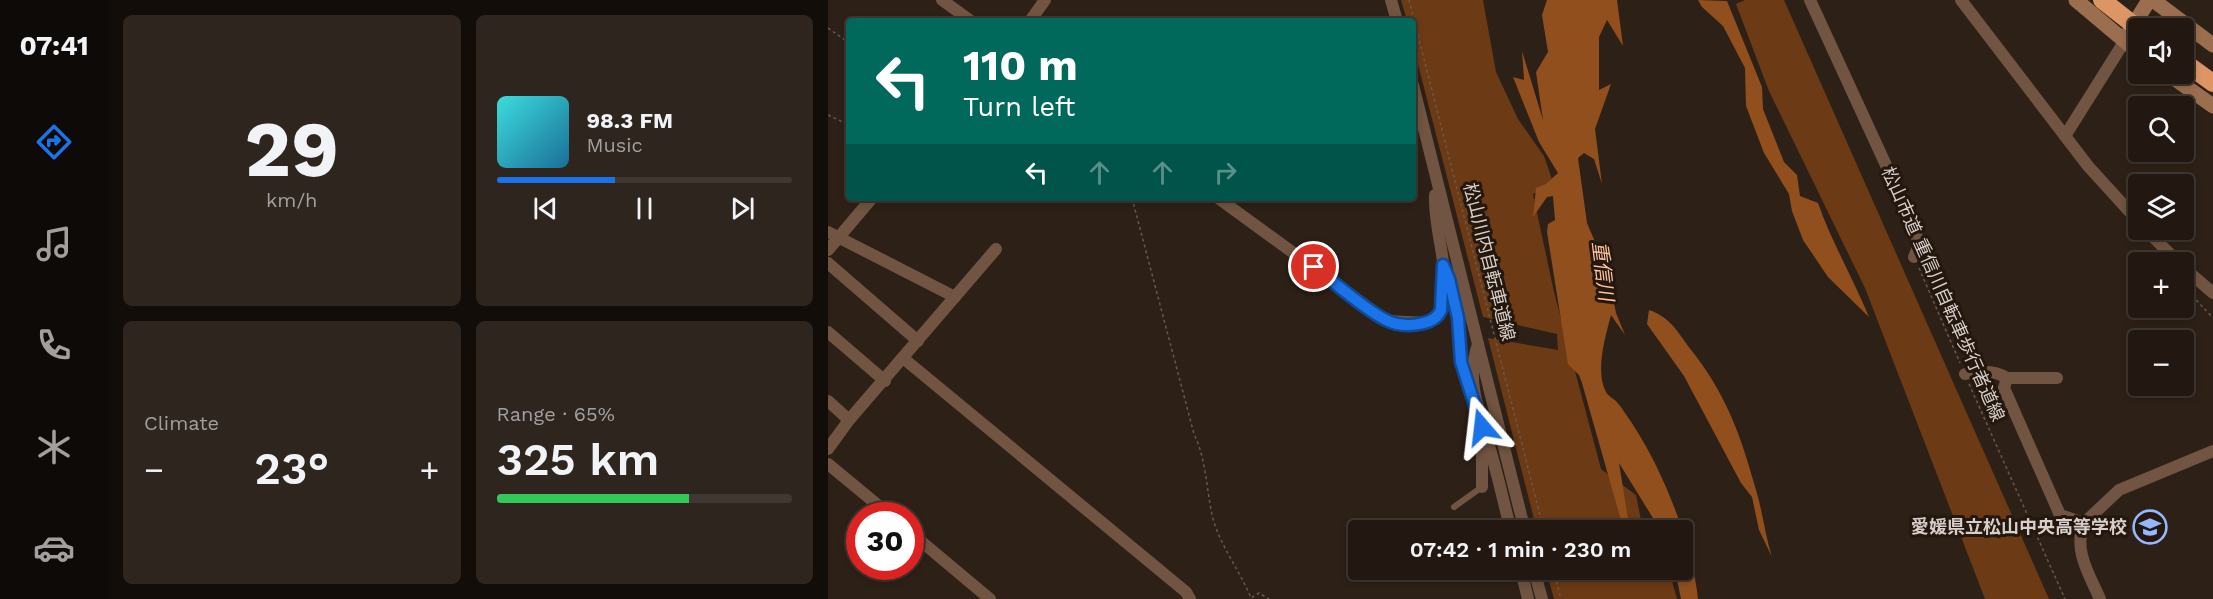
<!DOCTYPE html>
<html lang="en">
<head>
<meta charset="utf-8">
<style>
	body { margin:0; font-family:"Work Sans","Noto Sans JP",sans-serif; background:#2e251f; color:#f1f3f6; height:100vh; display:flex; flex-direction:column; font-size:22px; white-space:nowrap }
	* { box-sizing:border-box; margin:0 }
	p { font-size:20px; color:#a2a09f }
	.icon { flex:none; width:33px; height:33px; fill:none; stroke:currentColor; stroke-width:2; stroke-linecap:round; stroke-linejoin:round }
	.map { position:relative; flex:1; overflow:hidden }
	.sheet { display:flex; flex-direction:column; gap:15px; padding:15px; background:#130d09; width:720px }
	.sheet>* { flex:none }
	.top-card { position:absolute; left:18px; top:18px; width:570px; height:183px; border-radius:6px; box-shadow:0 3px 9px #0003,0 0 0 2px #3f3731; background:#00695c; color:#fff; overflow:hidden }
	.controls { position:absolute; left:1300px; top:18px; display:grid; gap:12px }
	.controls a { display:grid; place-items:center; width:66px; height:66px; border-radius:6px; background:#221811; box-shadow:0 3px 9px #0003,0 0 0 2px #3f3731; font-size:30px }
	.speed { position:absolute; left:18px; top:502px; display:flex; gap:12px; font-size:30px; font-weight:700; text-align:center }
	.speed>* { display:grid; place-content:center; width:78px; height:78px; border-radius:50%; background:#221811; box-shadow:0 3px 9px #0003,0 0 0 2px #3f3731; line-height:1 }
	.speed .limit { border:9px solid #d22; background:#fff; color:#111 }
	.pin { position:absolute; display:grid; place-items:center; width:51px; height:51px; color:#fff; margin:-26px; border:3px solid #fff; border-radius:50%; box-shadow:0 2px 6px #0007 }
	.me { position:absolute; width:66px; margin:-33px; rotate:343deg; stroke-linejoin:round; filter:drop-shadow(0 0 4px #0008) }
	.turn { display:flex; align-items:center; gap:21px; height:126px; padding:0 18px; font-size:27px }
	.turn .icon { width:78px; height:78px; stroke-width:2.5 }
	.turn b { display:block; font-size:42px; line-height:51px }
	.lanes { display:flex; align-items:center; height:57px; padding:0 18px; background:#0003; justify-content:center; gap:30px; direction:ltr }
	.lanes .off { opacity:.35 }
	.big { font-size:45px; font-weight:600; line-height:1.1 }
	.sheet .widget { flex:1; display:flex; flex-direction:column; justify-content:center; gap:9px; min-width:0; padding:0 21px; border-radius:9px; background:#2e251f }
	.sheet .dial { align-items:center; gap:0 }
	.dial b { font-size:78px; line-height:1 }
	.song { display:flex; align-items:center; gap:18px }
	.cover { width:72px; height:72px; border-radius:9px; background:linear-gradient(135deg,hsl(180 70% 55%),hsl(200 70% 35%)) }
	.played { height:6px; border-radius:3px; background:linear-gradient(90deg,#1a73e8 40%,#3f3731 40%) }
	.keys { display:flex; justify-content:space-around; direction:ltr }
	.heat { display:flex; justify-content:space-between; align-items:center; font-size:33px; direction:ltr }
	.charge { height:9px; border-radius:4px; background:linear-gradient(90deg,#34c759 65%,#3f3731 0) }
	.sheet .tiles { flex:1; display:grid; gap:15px; grid-template-columns:repeat(2,1fr) }
	.trip { position:absolute; left:520px; top:520px; width:345px; height:60px; border-radius:6px; background:#221811; box-shadow:0 3px 9px #0003,0 0 0 2px #3f3731; font-weight:600; line-height:60px; text-align:center }
	main { display:flex; flex:1; min-height:0 }
	.menu { display:flex; flex-direction:column; width:108px; justify-content:space-around; align-items:center; background:#0e0a07; color:#a2a09f }
	.menu .icon { width:42px; height:42px }
	.menu .selected { color:#1a73e8 }
	.menu b { font-size:27px; color:#f1f3f6 }
	.map>svg:first-child { display:block }
</style>
</head>
<body>
<main>
<nav class="menu">
<b>07:41</b>
<svg class="icon selected" aria-label="directions" viewBox="0 0 24 24"><path d="M12 3l9 9-9 9-9-9zM9 14v-3h6M13 9l2 2-2 2"/></svg>
<svg class="icon" aria-label="music" viewBox="0 0 24 24"><path d="M9 18V5l10-2v13"/><circle cx="6" cy="18" r="3"/><circle cx="16" cy="16" r="3"/></svg>
<svg class="icon" aria-label="phone" viewBox="0 0 24 24"><path d="M5 4h4l2 5-3 2q2 4 5 5l2-3 5 2v4C11 20 4 13 5 4z"/></svg>
<svg class="icon" aria-label="climate" viewBox="0 0 24 24"><path d="M12 3v18M4 7l16 10M4 17L20 7"/></svg>
<svg class="icon" aria-label="car" viewBox="0 0 24 24"><path d="M5 17H2v-5l4-1 3-4h7l3 4 3 1v5h-3M9 17h6M6 11h13"/><circle cx="7" cy="17" r="2"/><circle cx="17" cy="17" r="2"/></svg>
</nav>
<section class="sheet">
<div class="tiles">
<div class="widget dial"><b>29</b><p>km/h</p></div>
<div class="widget">
<div class="song"><i class="cover"></i><div><b>98.3 FM</b><p>Music</p></div></div>
<div class="played"></div>
<div class="keys"><svg class="icon" aria-label="previous" viewBox="0 0 24 24"><path d="M18 5L8 12l10 7zM5 5v14"/></svg><svg class="icon" aria-label="pause" viewBox="0 0 24 24"><path d="M8 5v14M16 5v14"/></svg><svg class="icon" aria-label="next" viewBox="0 0 24 24"><path d="M6 5l10 7-10 7zM19 5v14"/></svg></div>
</div>
<div class="widget"><p>Climate</p>
<div class="heat"><a>−</a><b class="big">23°</b><a>+</a></div>
</div>
<div class="widget"><p>Range · 65%</p><b class="big">325 km</b><div class="charge"></div></div>
</div>
</section>
<div class="map">
<svg width="1385" height="599" viewBox="0 0 1385 599">
	<rect width="100%" height="100%" fill="#2d2017"/>
	<g fill="#6c3a15">
		<path d="M573,0H655L668,72L690,119L716,156L726,185L705,194L726,292L773,469L808,495L814,525L819,531H709L660,338L730,350L729,334L655,317L585,45V21H579Z"/>
		<path d="M917,0H956L1221,599H1157L1037,288L941,91L908,4Z"/>
		<path d="M718,570H841L849,599H726Z"/>
	</g>
	<g fill="#914f1d">
		<path d="M719,0H789L795,46L779,20L771,37V90L783,84L767,129L774,184L766,159L756,153L750,158L759,223L780,272L788,313L797,335L783,315C777,338 767,371 778,392C780,396 785,398 788,401C795,409 801,419 807,428C836,473 865,546 870,599H853L847,570H855V531H833L791,463L802,531H796L754,383L751,375L740,364L719,232L720,224L727,220L725,196L719,197L705,217L708,188L718,184L730,173L711,142L685,77L696,80L694,51L715,120L708,72L720,52L714,15Z"/>
		<path d="M870,0L899,1L934,87L935,109L956,162L969,175L972,196L990,203C1004,243 1025,278 1041,317L1000,277L975,240L964,211L961,194L936,153L918,106L917,68L895,26L874,7Z"/>
		<path d="M821,310C841,317 848,329 860,346C898,393 912,433 928,490C935,513 937,535 944,557L931,530L924,497L913,483L856,376L819,324Z"/>
	</g>
	<g fill="none" stroke-linecap="round" stroke-linejoin="round">
		<g stroke="#655952" stroke-width="1.5" stroke-dasharray="3 3" stroke-linecap="butt">
			<path d="M581,0L716,531"/>
			<path d="M0,28L21,43"/>
			<path d="M0,115L21,125"/>
			<path d="M304,198L366,434C379,461 378,490 385,519C393,547 412,571 423,598L431,593L441,599"/>
			<path d="M1091,268L1132,363"/>
			<path d="M1356,287L1385,318"/>
			<path d="M1141,384L1237,599"/>
			<path d="M725,570L733,599"/>
		</g>
		<path stroke="#715441" stroke-width="6" d="M626,507L654,487"/>
		<g stroke="#715441" stroke-width="12">
			<path d="M114,0L143,21"/>
			<path d="M563,0L569,21"/>
			<path d="M982,0L1086,226L1091,245L1086,257"/>
			<path d="M1133,0L1260,166L1311,222"/>
			<path d="M202,21L217,0"/>
			<path d="M585,85L697,531"/>
			<path d="M1237,136L1296,42"/>
			<path d="M390,198L559,321L599,323L611,316C627,279 605,233 607,195"/>
			<path d="M1318,230L1350,262"/>
			<path d="M0,232L127,297"/>
			<path d="M0,250L44,198"/>
			<path d="M0,263L90,341"/>
			<path d="M1356,268L1385,293"/>
			<path d="M619,273C635,311 626,355 643,393"/>
			<path d="M0,332L57,381"/>
			<path d="M650,344C637,383 652,412 662,449C670,476 676,504 683,531"/>
			<path d="M75,358L358,592L362,599"/>
			<path d="M1137,374C1150,371 1167,370 1179,378L1176,388L1232,515L1256,523L1291,490L1385,451"/>
			<path d="M1179,378H1229"/>
			<path d="M0,401L21,420"/>
			<path d="M654,434V487"/>
			<path d="M0,449L21,420L168,249"/>
			<path d="M0,464L63,516"/>
			<path d="M1256,523C1245,550 1261,574 1272,599"/>
			<path d="M82,532L162,599"/>
			<path d="M693,570L700,599"/>
			<path d="M706,570L714,599"/>
		</g>
		<g stroke="#9c6e50" stroke-width="15">
			<path d="M1248,0L1311,53"/>
			<path d="M1325,0L1385,45"/>
			<path d="M1300,34L1321,0"/>
			<path d="M1340,74L1385,106"/>
		</g>
		<path stroke="#dd9565" stroke-width="18" d="M1356,62L1385,83"/>
		<path stroke="#dd9565" stroke-width="18" d="M1274,0L1311,29"/>
	</g>
	<g fill="none" stroke-linecap="round" stroke-linejoin="round">
		<defs>
			<path id="route" d="M486,267C506,282 537,310 558,320C573,328 606,327 613,310L615,265L621,279L630,318L633,362L654,427"/>
		</defs>
		<use href="#route" stroke="#114b97" stroke-width="15"/>
		<use href="#route" stroke="#1a73e8" stroke-width="10"/>
	</g>
	<defs>
		<symbol id="school-ring" viewBox="-11 -11 22 22"><circle r="9.5" fill="#23170e" stroke="#94b7fd" stroke-width="1.5"/><path d="M0-5L7-2L0 1L-7-2ZM-4 1L0 2.5L4 1V4Q0 6-4 4Z" fill="#94b7fd"/></symbol>
	</defs>
	<g fill-rule="evenodd">
		<use href="#school-ring" x="1303" y="508" width="38" height="38"/>
	</g>
	<g text-anchor="middle" stroke-width="6" stroke-linejoin="round" paint-order="stroke">
		<g font-size="18" fill="#d9cfca" stroke="#23170e">
			<text transform="translate(661 262) rotate(76)" y="6">松山川内自転車道線</text>
			<text transform="translate(1115 294) rotate(66)" y="6">松山市道 重信川自転車歩行者道線</text>
		</g>
		<g font-size="18" font-weight="bold" fill="#d9cfca" stroke="#23170e" text-anchor="end">
			<text x="1299" y="533">愛媛県立松山中央高等学校</text>
		</g>
		<g font-size="20" font-style="italic" fill="#fdc39e" stroke="#23170e">
			<text transform="translate(775 271) rotate(83)" y="7">重信川</text>
		</g>
	</g>
</svg>
<div class="controls">
<a><svg class="icon" aria-label="sound" viewBox="0 0 24 24"><path d="M4 9h4l5-4v14l-5-4H4zM17 9q2 3 0 6"/></svg></a>
<a><svg class="icon" aria-label="search" viewBox="0 0 24 24"><circle cx="10" cy="10" r="6"/><path d="M15 15l6 6"/></svg></a>
<a><svg class="icon" aria-label="layers" viewBox="0 0 24 24"><path d="M12 4l9 5-9 5-9-5zM3 14l9 5 9-5"/></svg></a>
<a>+</a>
<a>−</a>
</div>
<div class="speed"><div class="limit">30</div></div>
<div class="pin" style="left:486px;top:267px;background:#d93025"><svg class="icon" aria-label="arrive" viewBox="0 0 24 24"><path d="M6 21V4h12l-3 4 3 4H6"/></svg></div>
<svg class="me" style="left:654px;top:427px" viewBox="-20 -20 40 40"><path d="M0-17L14 15 0 8-14 15z" fill="#1a73e8" stroke="#fff" stroke-width="4"/></svg>
<div class="trip">07:42 · 1 min · 230 m</div>
<div class="top-card">
<div class="turn"><svg class="icon" aria-label="left" viewBox="0 0 24 24"><path d="M17 20v-9H6M10 6l-5 5 5 5"/></svg><div><b>110 m</b>Turn left</div></div>
<div class="lanes"><svg class="icon" aria-label="left" viewBox="0 0 24 24"><path d="M17 20v-9H6M10 6l-5 5 5 5"/></svg><svg class="icon off" aria-label="ahead" viewBox="0 0 24 24"><path d="M12 20V5M6 11l6-6 6 6"/></svg><svg class="icon off" aria-label="ahead" viewBox="0 0 24 24"><path d="M12 20V5M6 11l6-6 6 6"/></svg><svg class="icon off" aria-label="right" viewBox="0 0 24 24"><path d="M7 20v-9h11M14 6l5 5-5 5"/></svg></div>
</div>
</div>
</main>
</body>
</html>
